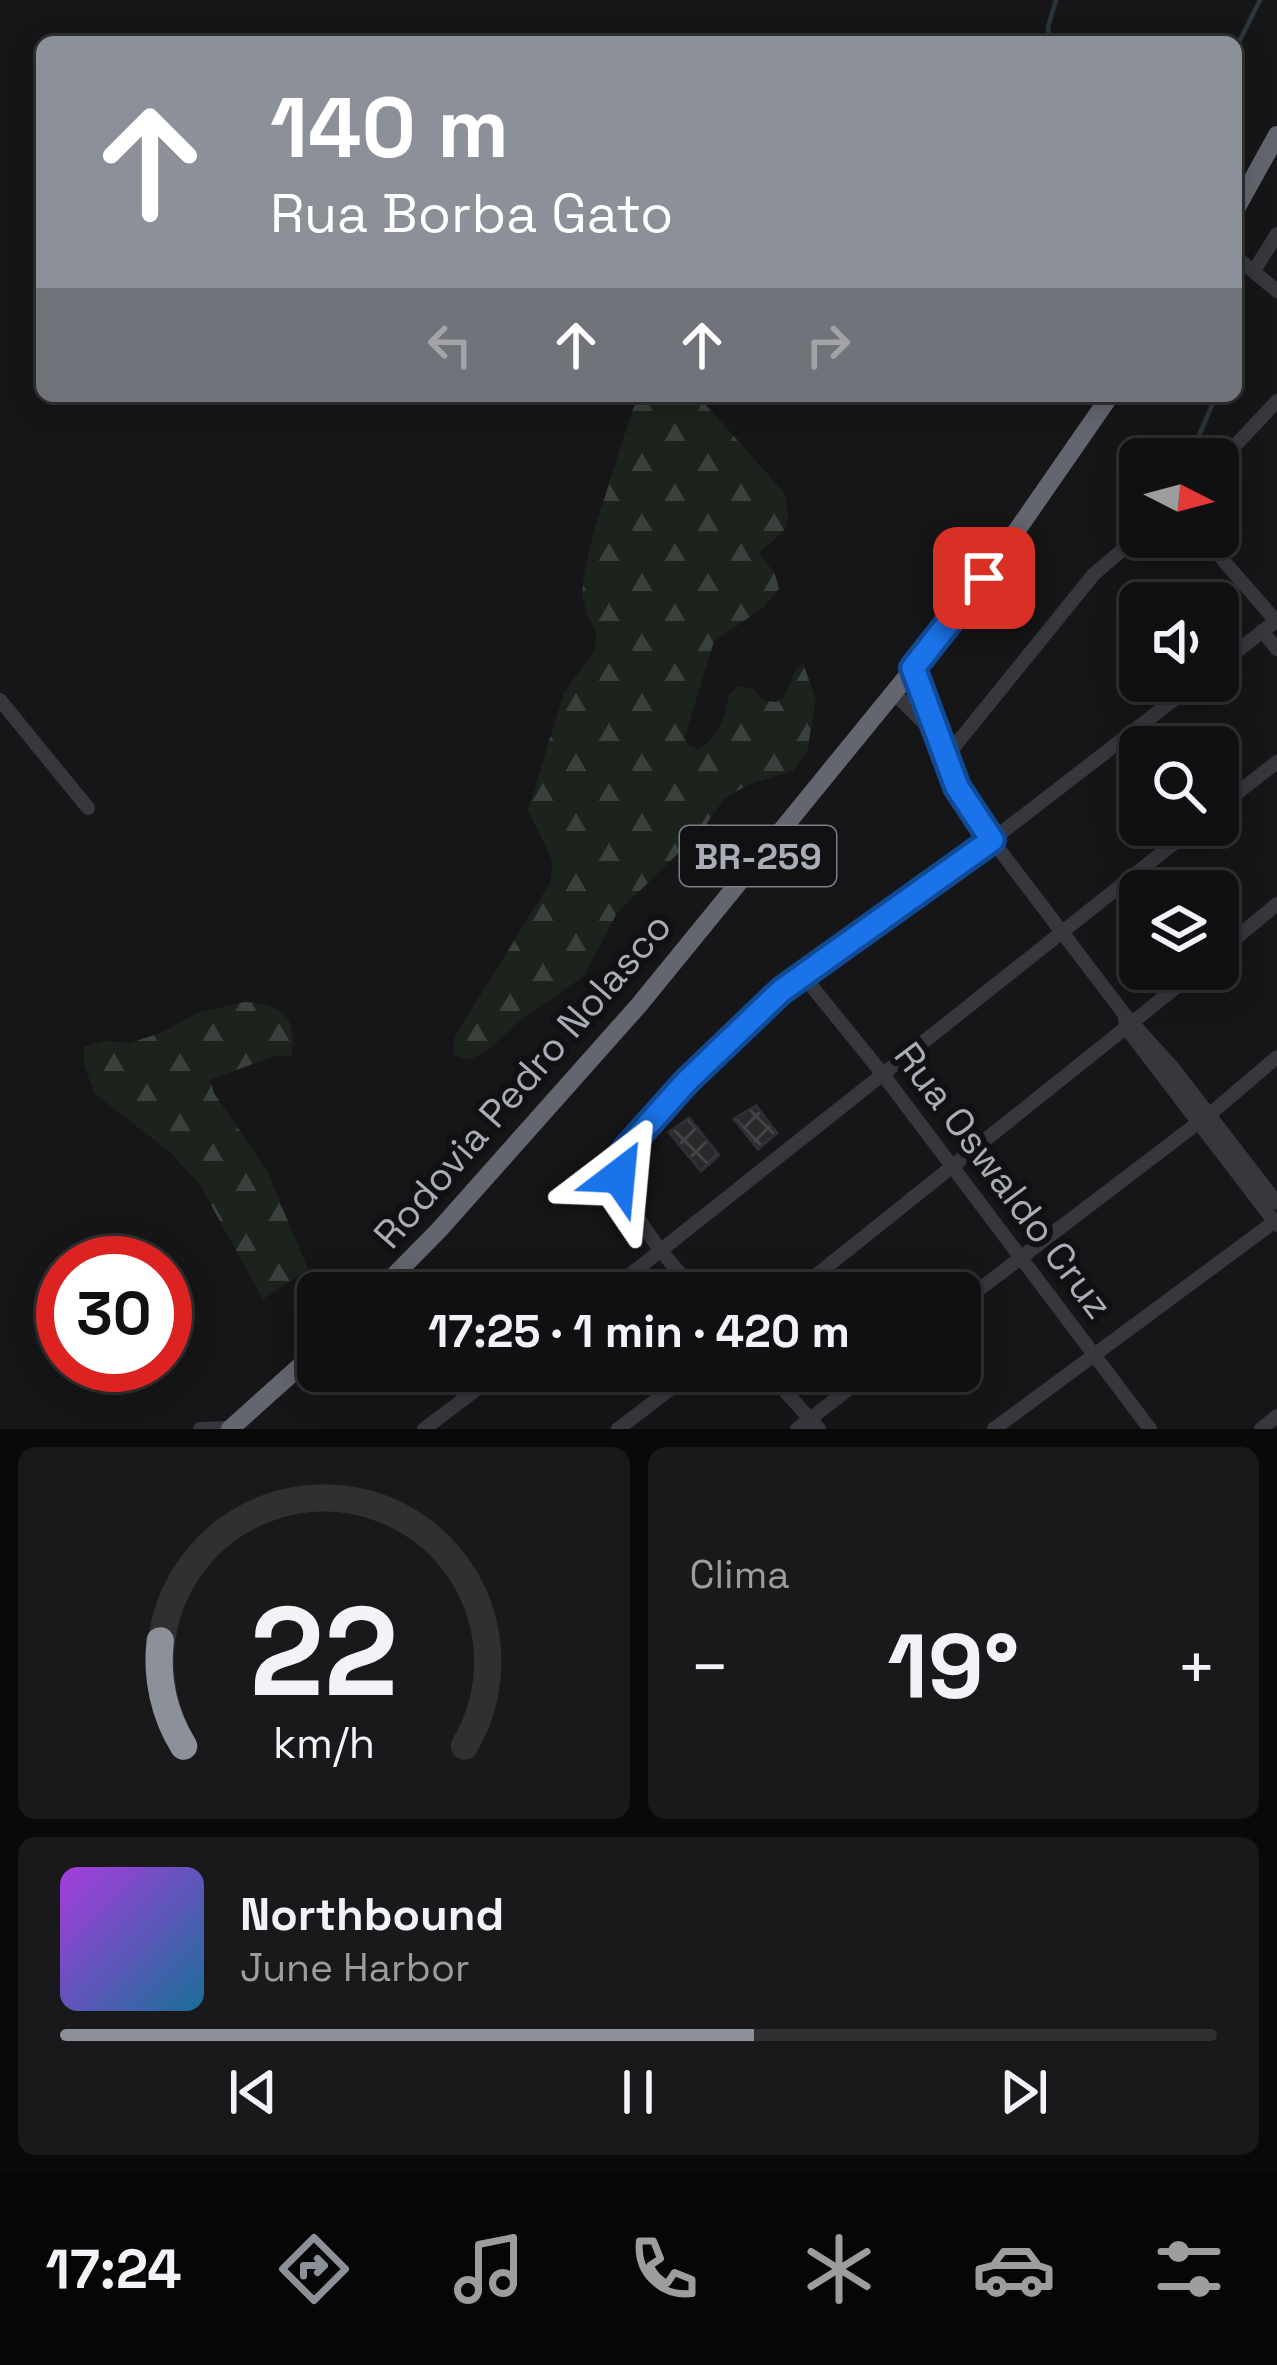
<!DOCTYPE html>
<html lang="pt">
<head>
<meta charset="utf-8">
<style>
	body { margin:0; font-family:"Space Grotesk",sans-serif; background:#19191b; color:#f1f3f6; height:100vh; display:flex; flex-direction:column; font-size:45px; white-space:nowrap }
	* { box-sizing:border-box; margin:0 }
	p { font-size:39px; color:#9c9d9f }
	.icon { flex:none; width:66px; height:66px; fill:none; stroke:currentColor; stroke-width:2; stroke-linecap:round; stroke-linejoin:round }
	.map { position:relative; height:1429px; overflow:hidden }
	.details { display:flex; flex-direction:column; gap:18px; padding:18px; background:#09090a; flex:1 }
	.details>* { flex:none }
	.hud { position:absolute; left:36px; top:36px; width:1206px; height:366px; border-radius:18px; box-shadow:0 6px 30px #0003,0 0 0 3px #303032; background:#8c9099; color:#fff; overflow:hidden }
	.needle { width:78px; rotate:96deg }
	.buttons { position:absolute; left:1119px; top:438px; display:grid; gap:24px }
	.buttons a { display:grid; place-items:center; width:120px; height:120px; border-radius:18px; background:#101012; box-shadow:0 6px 30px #0003,0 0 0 3px #303032; font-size:60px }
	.speed { position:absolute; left:36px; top:1236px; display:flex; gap:24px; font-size:60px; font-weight:700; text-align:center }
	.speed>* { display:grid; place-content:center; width:156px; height:156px; border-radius:50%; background:#101012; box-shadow:0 6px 30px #0003,0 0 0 3px #303032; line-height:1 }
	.speed .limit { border:18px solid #d22; background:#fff; color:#111 }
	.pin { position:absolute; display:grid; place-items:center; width:102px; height:102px; color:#fff; margin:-51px; border-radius:24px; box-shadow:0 6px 18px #0006 }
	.me { position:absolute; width:132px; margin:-66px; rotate:29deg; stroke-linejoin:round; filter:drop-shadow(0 0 9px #0008) }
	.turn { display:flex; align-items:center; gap:42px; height:252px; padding:0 36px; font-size:54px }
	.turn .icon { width:156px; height:156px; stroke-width:2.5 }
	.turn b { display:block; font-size:84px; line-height:102px }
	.lanes { display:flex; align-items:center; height:114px; padding:0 36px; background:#0003; justify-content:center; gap:60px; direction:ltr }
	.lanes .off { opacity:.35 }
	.big { font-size:90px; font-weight:600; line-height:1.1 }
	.details .widget { flex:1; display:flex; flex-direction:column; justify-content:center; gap:18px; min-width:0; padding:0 42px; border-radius:18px; background:#19191b }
	.details .dial { align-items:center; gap:0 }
	.dial svg { height:312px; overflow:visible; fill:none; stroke:#303032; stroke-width:7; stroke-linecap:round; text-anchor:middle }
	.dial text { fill:#f1f3f6; stroke:none }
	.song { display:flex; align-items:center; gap:36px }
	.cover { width:144px; height:144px; border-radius:18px; background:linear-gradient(135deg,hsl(280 70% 55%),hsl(200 70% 35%)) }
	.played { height:12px; border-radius:6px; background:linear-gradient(90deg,#8c9099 60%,#303032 60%) }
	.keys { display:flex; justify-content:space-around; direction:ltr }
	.heat { display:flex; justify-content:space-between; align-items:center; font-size:66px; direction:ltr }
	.details .tiles { flex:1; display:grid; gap:18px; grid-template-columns:1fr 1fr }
	.widget:last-child { grid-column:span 2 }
	.trip { position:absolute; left:297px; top:1272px; width:684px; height:120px; border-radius:18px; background:#101012; box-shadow:0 6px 30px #0003,0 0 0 3px #303032; font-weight:600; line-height:120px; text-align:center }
	.tab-bar { display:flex; height:192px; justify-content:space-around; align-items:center; background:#060607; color:#9c9d9f }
	.tab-bar .icon { width:84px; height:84px }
	.tab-bar .current { color:#8c9099 }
	.tab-bar b { font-size:54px; color:#f1f3f6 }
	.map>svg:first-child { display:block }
</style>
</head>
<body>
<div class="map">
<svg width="1277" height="1429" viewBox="0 0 1277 1429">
	<defs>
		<pattern id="forest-firs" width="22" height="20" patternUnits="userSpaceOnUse" patternTransform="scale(3)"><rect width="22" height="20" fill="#1c231d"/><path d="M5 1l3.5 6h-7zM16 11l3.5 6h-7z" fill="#3a403c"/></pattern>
		<pattern id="building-cross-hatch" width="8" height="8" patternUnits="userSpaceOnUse" patternTransform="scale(3)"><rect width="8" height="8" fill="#29292c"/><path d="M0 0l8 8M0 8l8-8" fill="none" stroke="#454548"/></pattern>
	</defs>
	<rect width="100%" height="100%" fill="#161618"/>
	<g fill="url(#forest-firs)">
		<path d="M637,396H698L785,494L788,516L785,530L759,553L775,574L779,589L763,608L714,641L685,737L688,746L699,749C722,734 724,718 730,693L739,686L753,689L762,700L776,702L784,698L794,673L803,663L816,700L807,752L793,771L747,785L724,799L703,829L617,913L584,976L521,1020L487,1051L468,1060L453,1054L455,1036L550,883L553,861L528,810L564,693L595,650L596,629L588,617L582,595L584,575L593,534Z"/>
		<path d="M244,1002C282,1003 299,1018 291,1057L277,1055L210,1080L214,1093L267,1171L308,1269L263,1299L200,1185L170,1152L95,1094L84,1065V1047L103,1041L130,1043L163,1032L197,1013Z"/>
	</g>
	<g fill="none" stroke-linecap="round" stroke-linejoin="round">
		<g stroke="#2c353c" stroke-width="4.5">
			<path d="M1050,42L1048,27L1056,0"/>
			<path d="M1236,48L1260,0"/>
			<path d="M1189,459L1216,396"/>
		</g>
	</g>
	<g fill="url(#building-cross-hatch)" stroke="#303034" stroke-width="3">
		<path d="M756,1106L777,1133L758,1149L734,1119Z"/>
		<path d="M689,1118L719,1155L701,1171L669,1132Z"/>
	</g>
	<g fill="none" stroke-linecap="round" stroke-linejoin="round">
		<g stroke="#37383d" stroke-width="14">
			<path d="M1236,257L1277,291"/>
			<path d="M1255,269L1277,234"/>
			<path d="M1218,464L1277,401"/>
			<path d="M1203,537L1276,621"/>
			<path d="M1262,631L1277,649"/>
			<path d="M1218,666L1277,620"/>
			<path d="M913,668L957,787L992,840L1125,1015L1173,1068L1277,1203"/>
			<path d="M893,692L933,732"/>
			<path d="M0,700L88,808"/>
			<path d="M945,758L1094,574L1140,535"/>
			<path d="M1218,808L1277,762"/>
			<path d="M1218,953L1277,904"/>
			<path d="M801,973L881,1072L1150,1429"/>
			<path d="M1125,1020L1127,1029L1277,1225"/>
			<path d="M1209,1115L1277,1057"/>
			<path d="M607,1293L1197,825"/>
			<path d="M697,1293C665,1257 630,1217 617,1170L627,1147L686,1082L801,973L992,840L1198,681"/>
			<path d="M794,1293L1199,969"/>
			<path d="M960,1304L1199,1122"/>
			<path d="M767,1371L819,1429"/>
			<path d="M200,1429L230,1428"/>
			<path d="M424,1429L501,1371"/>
			<path d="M618,1429L694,1371"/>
			<path d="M797,1429L872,1371"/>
			<path d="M994,1429L1274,1222"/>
			<path d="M1261,1429L1277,1416"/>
		</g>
		<g stroke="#63666e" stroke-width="18">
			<path d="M1236,209L1277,135"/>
			<path d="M377,1293L439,1230L639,1005L966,604L1110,396"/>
			<path d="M230,1429L318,1350"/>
		</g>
	</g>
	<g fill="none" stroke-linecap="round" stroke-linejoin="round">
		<defs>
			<path id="route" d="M619,1176L620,1157L627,1148L686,1082L781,991L992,840L957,787L913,668L984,578"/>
		</defs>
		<use href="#route" stroke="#114b97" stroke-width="30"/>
		<use href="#route" stroke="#1a73e8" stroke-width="21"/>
	</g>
	<g text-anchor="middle" stroke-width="12" stroke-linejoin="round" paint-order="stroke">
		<rect fill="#111113" stroke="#7b7e86" stroke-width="3" x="680" y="826" width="156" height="60" rx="9"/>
		<g font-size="36" font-weight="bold" fill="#a8adb8">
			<text x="758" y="869">BR-259</text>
		</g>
		<g font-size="39" fill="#a8adb8" stroke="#111113">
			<text transform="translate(522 1080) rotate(-49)" y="14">Rodovia Pedro Nolasco</text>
			<text transform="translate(1004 1180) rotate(53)" y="14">Rua Oswaldo Cruz</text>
		</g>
	</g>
</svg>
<div class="buttons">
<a><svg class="needle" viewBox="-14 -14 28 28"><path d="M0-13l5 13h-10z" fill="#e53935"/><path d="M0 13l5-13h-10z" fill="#9c9d9f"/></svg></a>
<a><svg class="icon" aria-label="sound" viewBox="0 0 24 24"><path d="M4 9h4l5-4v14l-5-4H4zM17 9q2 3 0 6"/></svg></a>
<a><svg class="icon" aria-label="search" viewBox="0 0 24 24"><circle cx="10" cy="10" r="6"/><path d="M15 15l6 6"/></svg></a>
<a><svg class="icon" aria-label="layers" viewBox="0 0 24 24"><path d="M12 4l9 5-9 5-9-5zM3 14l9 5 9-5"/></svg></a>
</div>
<div class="speed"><div class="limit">30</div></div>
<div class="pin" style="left:984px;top:578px;background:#d93025"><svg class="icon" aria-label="arrive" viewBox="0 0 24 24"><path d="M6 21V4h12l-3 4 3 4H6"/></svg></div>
<svg class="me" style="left:619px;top:1176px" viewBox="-20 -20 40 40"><path d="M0-17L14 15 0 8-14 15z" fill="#1a73e8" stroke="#fff" stroke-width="4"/></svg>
<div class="trip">17:25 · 1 min · 420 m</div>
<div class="hud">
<div class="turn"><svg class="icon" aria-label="ahead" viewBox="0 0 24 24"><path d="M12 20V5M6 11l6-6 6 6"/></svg><div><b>140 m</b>Rua Borba Gato</div></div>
<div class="lanes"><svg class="icon off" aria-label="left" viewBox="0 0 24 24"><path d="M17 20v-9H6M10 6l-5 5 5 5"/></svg><svg class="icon" aria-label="ahead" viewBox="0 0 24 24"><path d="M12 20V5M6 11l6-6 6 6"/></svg><svg class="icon" aria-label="ahead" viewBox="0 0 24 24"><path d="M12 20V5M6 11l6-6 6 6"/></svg><svg class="icon off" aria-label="right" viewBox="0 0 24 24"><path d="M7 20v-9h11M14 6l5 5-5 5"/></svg></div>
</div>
</div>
<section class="details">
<div class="tiles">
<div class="widget dial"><svg viewBox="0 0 100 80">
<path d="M14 69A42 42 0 1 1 86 69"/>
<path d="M14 69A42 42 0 0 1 8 42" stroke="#8c9099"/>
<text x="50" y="56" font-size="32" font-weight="700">22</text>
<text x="50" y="72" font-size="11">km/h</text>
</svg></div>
<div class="widget"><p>Clima</p>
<div class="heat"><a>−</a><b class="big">19°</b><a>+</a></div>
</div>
<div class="widget">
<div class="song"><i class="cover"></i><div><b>Northbound</b><p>June Harbor</p></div></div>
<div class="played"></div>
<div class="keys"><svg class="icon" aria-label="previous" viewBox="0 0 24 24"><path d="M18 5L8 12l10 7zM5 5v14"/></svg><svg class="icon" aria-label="pause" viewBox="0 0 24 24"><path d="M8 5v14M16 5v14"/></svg><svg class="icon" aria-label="next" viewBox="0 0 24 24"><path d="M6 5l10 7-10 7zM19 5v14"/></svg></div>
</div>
</div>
</section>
<nav class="tab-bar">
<b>17:24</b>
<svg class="icon current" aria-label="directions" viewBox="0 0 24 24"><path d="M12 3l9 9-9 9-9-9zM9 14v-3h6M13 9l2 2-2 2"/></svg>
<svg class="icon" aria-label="music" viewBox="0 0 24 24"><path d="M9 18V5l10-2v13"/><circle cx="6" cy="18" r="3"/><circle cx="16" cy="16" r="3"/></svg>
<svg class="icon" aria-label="phone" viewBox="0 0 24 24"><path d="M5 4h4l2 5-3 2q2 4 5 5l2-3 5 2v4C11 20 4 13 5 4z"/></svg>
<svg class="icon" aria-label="climate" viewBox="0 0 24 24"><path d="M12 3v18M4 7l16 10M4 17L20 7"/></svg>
<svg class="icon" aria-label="car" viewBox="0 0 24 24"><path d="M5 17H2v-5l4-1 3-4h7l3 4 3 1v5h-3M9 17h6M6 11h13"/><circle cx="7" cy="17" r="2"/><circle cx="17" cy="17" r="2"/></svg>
<svg class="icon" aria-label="filters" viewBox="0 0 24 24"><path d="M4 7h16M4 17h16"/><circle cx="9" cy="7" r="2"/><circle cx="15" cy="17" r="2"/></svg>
</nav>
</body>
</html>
